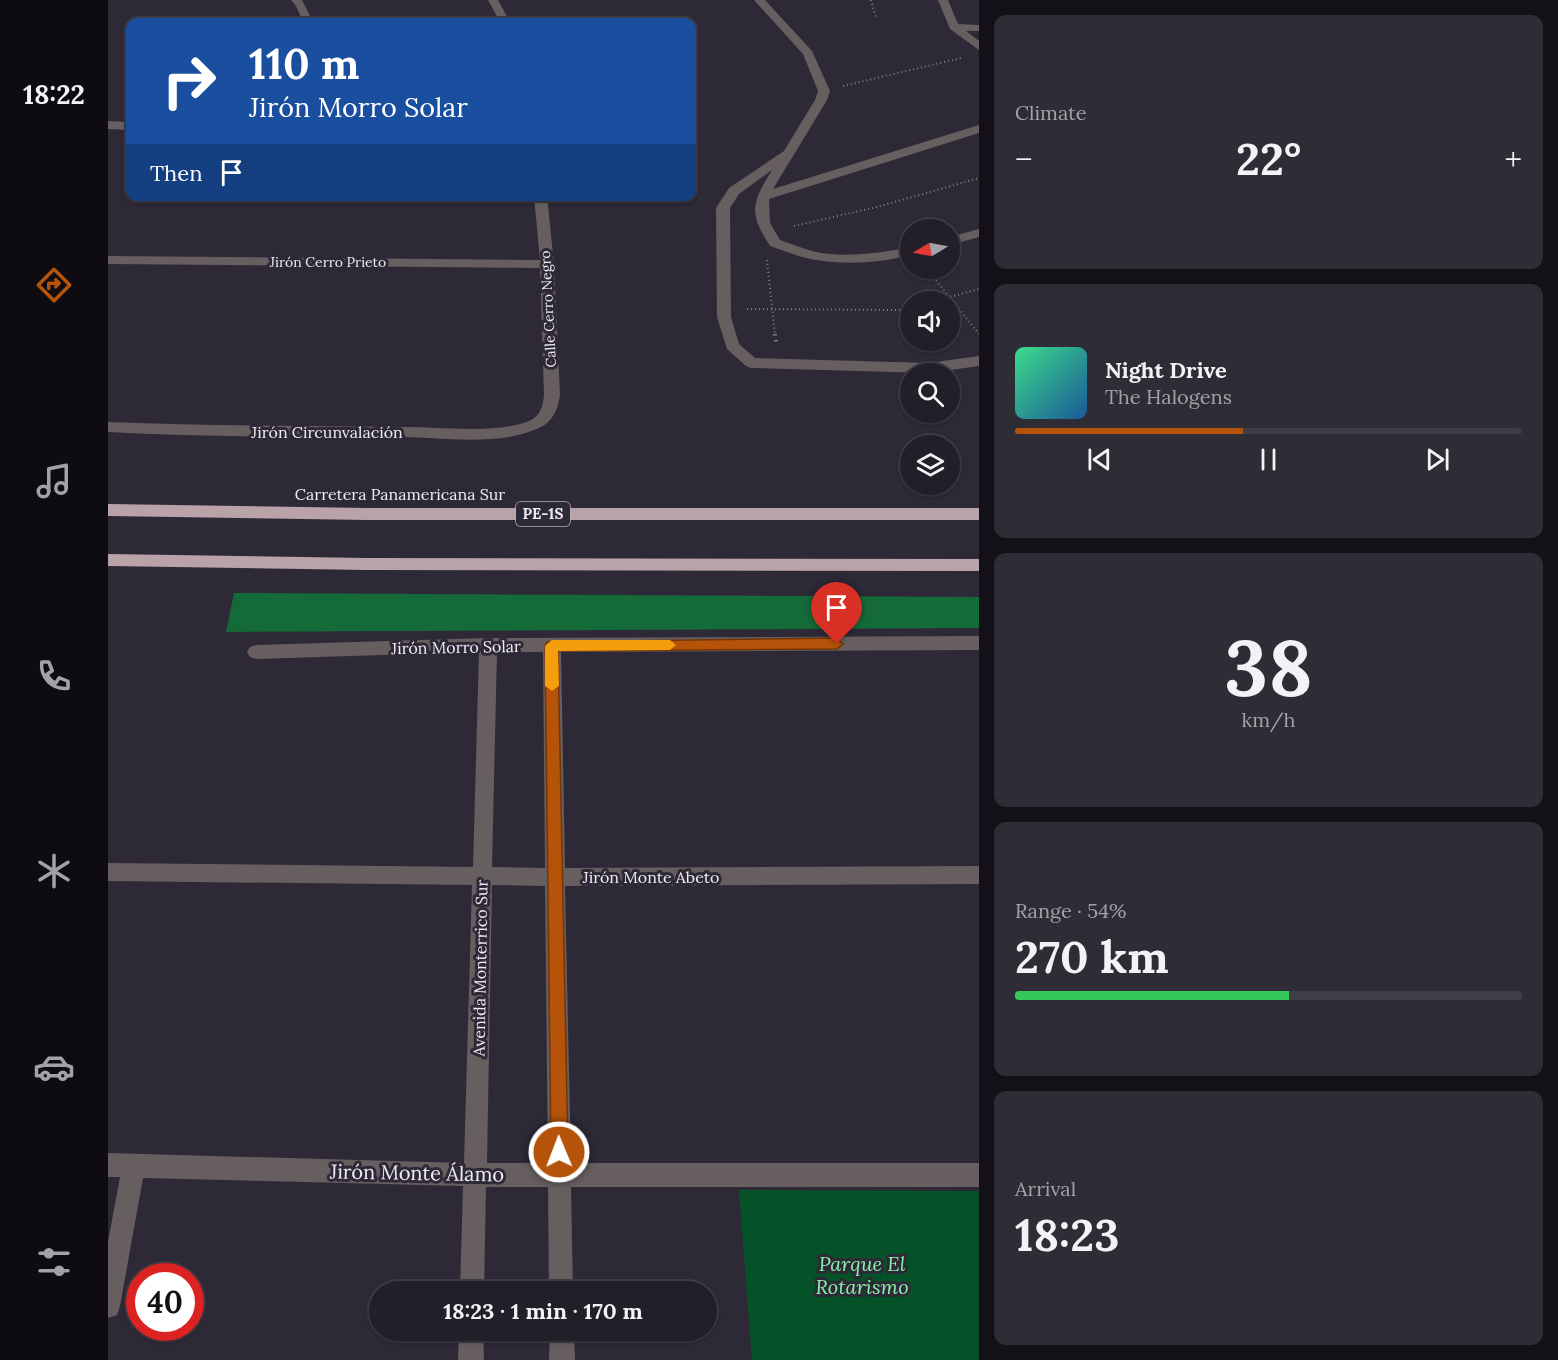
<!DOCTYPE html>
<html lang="en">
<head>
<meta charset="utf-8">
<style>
	body { margin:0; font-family:Lora,serif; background:#2e2c35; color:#f1f3f6; height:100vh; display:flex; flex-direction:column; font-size:22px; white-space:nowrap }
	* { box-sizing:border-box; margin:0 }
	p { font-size:20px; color:#a2a2a8 }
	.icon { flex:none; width:33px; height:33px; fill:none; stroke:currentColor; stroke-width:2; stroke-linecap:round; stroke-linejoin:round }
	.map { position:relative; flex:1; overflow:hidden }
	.details { display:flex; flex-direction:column; gap:15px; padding:15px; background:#131117; width:579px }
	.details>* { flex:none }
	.hud { position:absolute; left:18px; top:18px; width:570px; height:183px; border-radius:12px; box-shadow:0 2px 4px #0004,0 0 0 2px #3f3d46; background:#1a4fa0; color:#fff; overflow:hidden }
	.needle { width:39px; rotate:260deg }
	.buttons { position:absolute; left:792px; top:219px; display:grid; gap:12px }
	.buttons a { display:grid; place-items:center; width:60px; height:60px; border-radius:50%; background:#221f29; box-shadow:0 2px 4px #0004,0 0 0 2px #3f3d46; font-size:30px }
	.speed { position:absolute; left:18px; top:1263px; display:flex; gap:12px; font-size:30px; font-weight:700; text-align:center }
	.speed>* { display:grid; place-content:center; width:78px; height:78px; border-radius:50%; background:#221f29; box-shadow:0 2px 4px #0004,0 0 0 2px #3f3d46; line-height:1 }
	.speed .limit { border:9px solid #d22; background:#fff; color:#111 }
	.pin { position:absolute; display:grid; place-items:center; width:51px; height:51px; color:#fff; margin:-62px -26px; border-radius:50% 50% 50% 0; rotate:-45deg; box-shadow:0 0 6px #0007 }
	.pin .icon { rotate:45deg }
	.me { position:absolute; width:66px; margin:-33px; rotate:359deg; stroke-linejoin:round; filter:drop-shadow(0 0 4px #0008) }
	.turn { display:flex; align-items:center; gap:21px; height:126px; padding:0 24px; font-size:27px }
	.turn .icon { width:78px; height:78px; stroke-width:2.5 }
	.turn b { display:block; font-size:42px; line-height:51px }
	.then { display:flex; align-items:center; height:57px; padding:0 24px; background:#0003; gap:12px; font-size:22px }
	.big { font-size:45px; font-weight:800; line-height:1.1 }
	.details .card { flex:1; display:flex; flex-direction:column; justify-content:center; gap:9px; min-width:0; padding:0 21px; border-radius:12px; background:#2e2c35 }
	.details .dial { align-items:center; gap:0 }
	.dial b { font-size:78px; line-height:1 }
	.song { display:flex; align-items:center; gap:18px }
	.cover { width:72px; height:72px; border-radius:9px; background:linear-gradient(135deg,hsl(150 70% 55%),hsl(210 70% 35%)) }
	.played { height:6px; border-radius:3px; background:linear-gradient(90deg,#b45309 45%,#3f3d46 45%) }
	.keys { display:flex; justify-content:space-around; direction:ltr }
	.heat { display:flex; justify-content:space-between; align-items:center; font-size:33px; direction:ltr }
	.charge { height:9px; border-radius:4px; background:linear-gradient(90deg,#34c759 54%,#3f3d46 0) }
	.trip { position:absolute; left:261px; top:1281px; width:348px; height:60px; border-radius:30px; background:#221f29; box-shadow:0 2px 4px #0004,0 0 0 2px #3f3d46; font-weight:800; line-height:60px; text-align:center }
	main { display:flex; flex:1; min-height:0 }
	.tabs { display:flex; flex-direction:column; width:108px; justify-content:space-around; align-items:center; background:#0e0c10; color:#a2a2a8 }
	.tabs .icon { width:42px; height:42px }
	.tabs .on { color:#b45309 }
	.tabs b { font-size:27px; color:#f1f3f6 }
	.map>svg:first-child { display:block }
</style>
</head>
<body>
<main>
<nav class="tabs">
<b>18:22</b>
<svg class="icon on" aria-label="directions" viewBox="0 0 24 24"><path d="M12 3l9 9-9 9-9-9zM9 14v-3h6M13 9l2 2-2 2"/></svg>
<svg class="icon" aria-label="music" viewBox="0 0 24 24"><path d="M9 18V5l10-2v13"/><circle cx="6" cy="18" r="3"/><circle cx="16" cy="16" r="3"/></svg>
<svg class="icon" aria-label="phone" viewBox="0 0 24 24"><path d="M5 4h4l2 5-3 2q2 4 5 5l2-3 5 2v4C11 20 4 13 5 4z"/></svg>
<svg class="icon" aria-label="climate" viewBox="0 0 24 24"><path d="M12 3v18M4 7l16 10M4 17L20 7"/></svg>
<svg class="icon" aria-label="car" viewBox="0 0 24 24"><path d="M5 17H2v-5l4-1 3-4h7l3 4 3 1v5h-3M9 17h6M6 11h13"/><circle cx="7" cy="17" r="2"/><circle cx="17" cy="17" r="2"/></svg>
<svg class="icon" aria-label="filters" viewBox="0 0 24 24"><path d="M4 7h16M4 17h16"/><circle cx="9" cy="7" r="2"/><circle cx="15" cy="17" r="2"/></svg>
</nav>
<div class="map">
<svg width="871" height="1360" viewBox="0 0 871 1360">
	<rect width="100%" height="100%" fill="#2e2937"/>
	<path fill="#065228" d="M631,1190L871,1191V1360H644Z"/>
	<path fill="#146a38" d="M126,593L871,597V628L118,632Z"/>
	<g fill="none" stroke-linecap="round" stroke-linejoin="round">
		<g stroke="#827e89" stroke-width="2" stroke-dasharray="1 3" stroke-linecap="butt">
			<path d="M763,0L768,18"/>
			<path d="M735,86L853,58"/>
			<path d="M686,226L769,207L871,178"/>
			<path d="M659,260L667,335"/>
			<path d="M818,268L871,334"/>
			<path d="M823,302L871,289"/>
			<path d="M639,309L791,310L802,307"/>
		</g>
		<path stroke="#827e89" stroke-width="4" stroke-dasharray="1.5 4.5" stroke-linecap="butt" d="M667,334L668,342"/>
		<g fill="#675e60" fill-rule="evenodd">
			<path d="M183,0H194L205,22H195L188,6Z"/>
			<path d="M380,0H390L402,22H392Z"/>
			<path d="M646,0H657L704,51L722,91L719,100L665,189L871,125V133L661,199L662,223L672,240C684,244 696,249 708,252C738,258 773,253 802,247V255C773,263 738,265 708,260C693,258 677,251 662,246C640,212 644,203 664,170L631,194L622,208L623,317L631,344L647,358L821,363L871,356V366L821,373L643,368L638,366L619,349L609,317L608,208L621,188L676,151L707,100L710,91L695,54Z"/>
			<path d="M830,0H840L850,24L871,25V31H858L871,41V50L842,29Z"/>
			<path d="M0,121L22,122V130L0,129Z"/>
			<path d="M426,196H439L446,264L452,395C450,409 445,422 431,428C391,446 339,438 296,437C197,437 99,437 0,432V422C99,426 198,426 298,427C331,427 391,434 421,421C432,416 435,407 436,395L432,268L0,264V256L432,260Z"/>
			<path d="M871,229V237L842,245V237Z"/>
			<path d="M871,636V650L453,652L457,868L871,866V884L457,886L463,1163H871V1187H463L465,1292H441L440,1187H378L376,1292H352L355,1186L35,1178L12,1306L9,1315L0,1318V1242L12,1177H0V1153L356,1163L364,885L0,881V863L365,867L371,652L148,659L142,657L139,652L142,647L148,645L380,638ZM389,652H435L437,868L384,867ZM384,885L437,886L440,1163H379Z"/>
			<path d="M351,1330H375L376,1360H350Z"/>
			<path d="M442,1330H466L467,1360H441Z"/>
		</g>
		<g fill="#b9a3a8" fill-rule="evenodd">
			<path d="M0,504L259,508H871V520H259L0,516Z"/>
			<path d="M0,554L259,558L871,559V571L259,570L0,566Z"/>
		</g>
	</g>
	<path fill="#b45309" stroke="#753606" stroke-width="1.5" d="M729,638L735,644L729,649L450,651L460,1152L457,1158L451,1161L445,1158L443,1152L437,646L439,642Z"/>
	<path fill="#f59e0b" d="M444,640H562L568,645L562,650L450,651L451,686L444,691L437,686V646Z"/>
	<g text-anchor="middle" stroke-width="6" stroke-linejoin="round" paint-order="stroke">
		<g font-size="14" fill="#eeebf4" stroke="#2e2937">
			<text x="220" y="267">Jirón Cerro Prieto</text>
			<text transform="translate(440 309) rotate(-93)" y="5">Calle Cerro Negro</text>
		</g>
		<rect fill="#2e2937" stroke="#b4b1bb" stroke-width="1.5" x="408" y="502" width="54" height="24" rx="4.5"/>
		<g font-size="15" font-weight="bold" fill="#eeebf4">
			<text x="435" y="519">PE-1S</text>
		</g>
		<g font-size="16" fill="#eeebf4" stroke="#2e2937">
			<text x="219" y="438">Jirón Circunvalación</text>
			<text x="292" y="500">Carretera Panamericana Sur</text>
			<text transform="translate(348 647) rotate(-1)" y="6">Jirón Morro Solar</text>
			<text x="543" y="883">Jirón Monte Abeto</text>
			<text transform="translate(372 968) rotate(-89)" y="6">Avenida Monterrico Sur</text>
		</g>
		<g font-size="20" fill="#eeebf4" stroke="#2e2937">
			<text transform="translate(309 1173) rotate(1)" y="7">Jirón Monte Álamo</text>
		</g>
		<g font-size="20" font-style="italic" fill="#87f1a8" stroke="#2e2937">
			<text x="754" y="1271">Parque El<tspan x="754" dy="23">Rotarismo</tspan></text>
		</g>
	</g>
</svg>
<div class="buttons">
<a><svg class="needle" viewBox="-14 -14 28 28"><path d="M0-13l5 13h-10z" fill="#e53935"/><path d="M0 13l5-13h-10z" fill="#a2a2a8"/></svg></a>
<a><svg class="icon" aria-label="sound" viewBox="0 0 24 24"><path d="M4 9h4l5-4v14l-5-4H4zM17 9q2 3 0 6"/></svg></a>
<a><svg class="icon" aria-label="search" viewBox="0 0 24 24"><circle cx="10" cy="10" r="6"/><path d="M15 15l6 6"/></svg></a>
<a><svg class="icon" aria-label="layers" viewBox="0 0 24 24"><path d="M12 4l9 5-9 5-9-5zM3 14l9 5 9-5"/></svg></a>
</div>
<div class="speed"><div class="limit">40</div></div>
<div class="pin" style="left:729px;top:644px;background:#d93025"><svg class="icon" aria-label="arrive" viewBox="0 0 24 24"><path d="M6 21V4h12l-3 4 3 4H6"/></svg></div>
<svg class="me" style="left:451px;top:1152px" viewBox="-20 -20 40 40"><circle r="17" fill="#b45309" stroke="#fff" stroke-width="3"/><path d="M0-11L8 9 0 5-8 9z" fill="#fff"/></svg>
<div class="trip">18:23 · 1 min · 170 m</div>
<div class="hud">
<div class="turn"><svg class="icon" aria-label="right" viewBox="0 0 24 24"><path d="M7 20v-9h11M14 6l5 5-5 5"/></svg><div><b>110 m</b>Jirón Morro Solar</div></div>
<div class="then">Then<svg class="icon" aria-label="arrive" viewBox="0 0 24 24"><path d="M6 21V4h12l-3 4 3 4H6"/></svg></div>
</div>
</div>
<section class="details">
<div class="card"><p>Climate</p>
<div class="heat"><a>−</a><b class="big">22°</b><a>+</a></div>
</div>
<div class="card">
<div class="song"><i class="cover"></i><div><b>Night Drive</b><p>The Halogens</p></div></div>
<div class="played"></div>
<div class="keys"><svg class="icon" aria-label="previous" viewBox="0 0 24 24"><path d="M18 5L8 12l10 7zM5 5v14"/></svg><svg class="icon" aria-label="pause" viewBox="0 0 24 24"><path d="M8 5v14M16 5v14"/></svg><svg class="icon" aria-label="next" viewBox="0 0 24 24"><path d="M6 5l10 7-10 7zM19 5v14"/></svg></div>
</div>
<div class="card dial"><b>38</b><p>km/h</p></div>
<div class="card"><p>Range · 54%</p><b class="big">270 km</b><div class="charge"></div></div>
<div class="card"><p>Arrival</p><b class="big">18:23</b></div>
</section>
</main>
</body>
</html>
